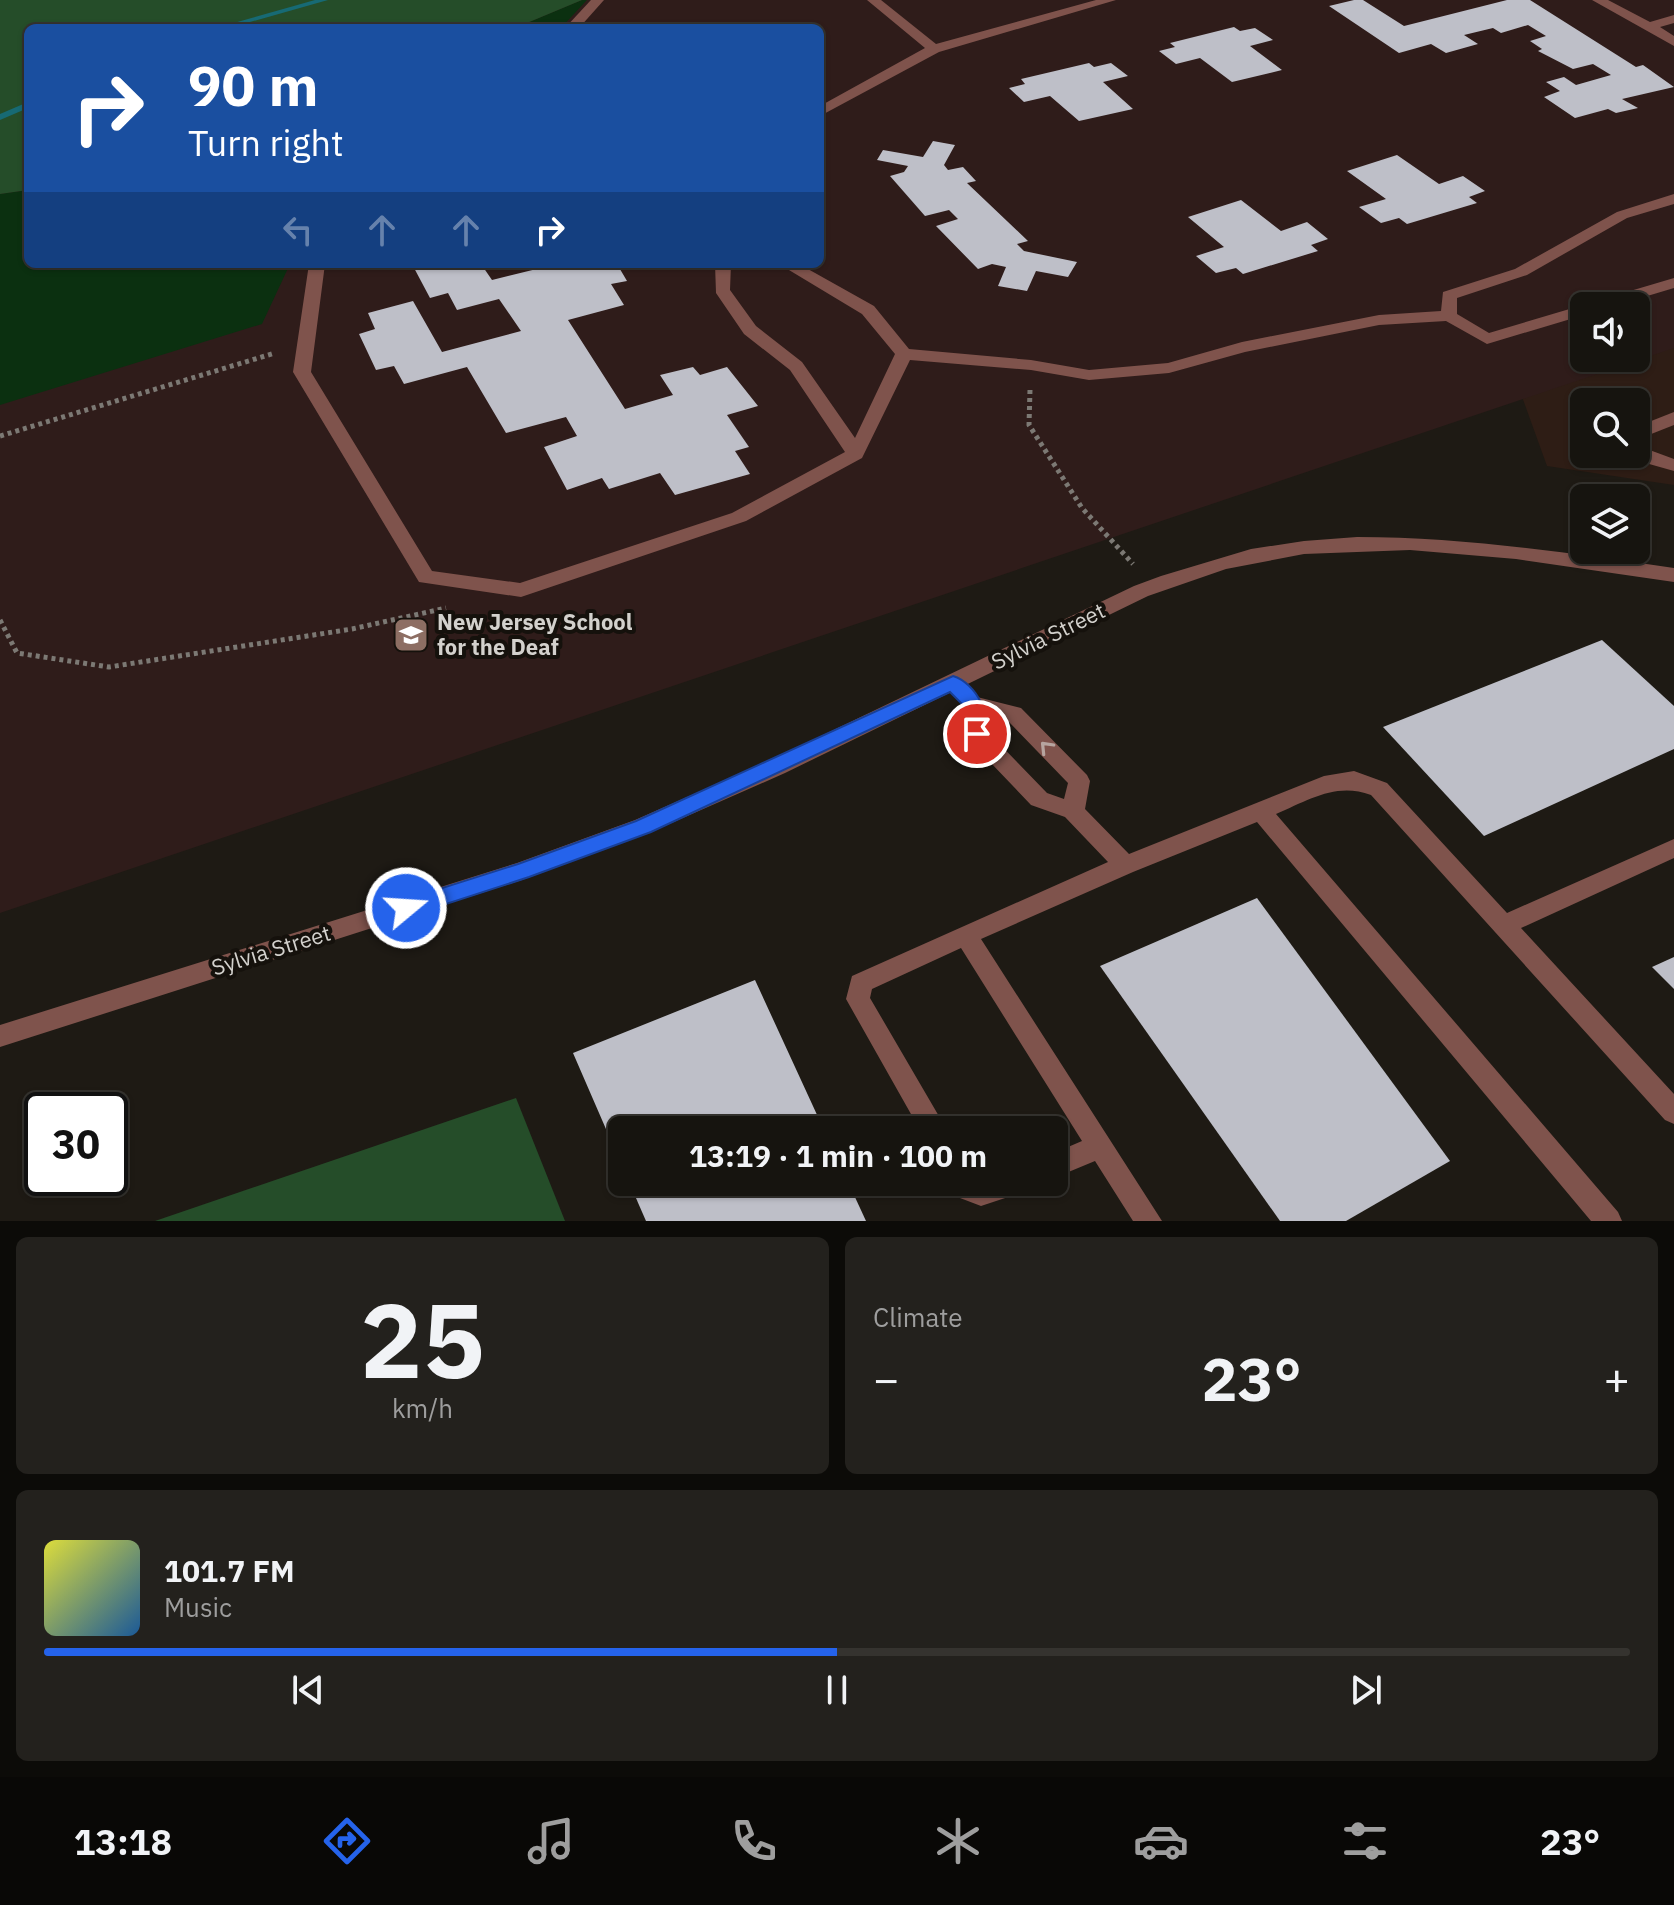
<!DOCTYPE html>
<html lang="en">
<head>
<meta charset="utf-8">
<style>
	body { margin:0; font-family:"IBM Plex Sans",sans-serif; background:#23211d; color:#f1f3f6; height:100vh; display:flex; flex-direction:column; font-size:30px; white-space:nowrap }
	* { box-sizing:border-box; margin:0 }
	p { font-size:26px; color:#9e9e9e }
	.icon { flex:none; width:44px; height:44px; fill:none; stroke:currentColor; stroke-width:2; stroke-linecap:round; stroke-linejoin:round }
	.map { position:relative; height:1221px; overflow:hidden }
	.drawer { display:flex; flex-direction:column; gap:16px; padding:16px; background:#0c0b08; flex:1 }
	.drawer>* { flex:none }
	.hud { position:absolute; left:24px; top:24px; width:800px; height:244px; border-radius:12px; box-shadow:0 2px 6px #0004,0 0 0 2px #35332f; background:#1a4fa0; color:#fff; overflow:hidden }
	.controls { position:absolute; left:1570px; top:292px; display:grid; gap:16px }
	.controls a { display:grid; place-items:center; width:80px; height:80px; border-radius:12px; background:#16140f; box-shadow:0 2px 6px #0004,0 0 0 2px #35332f; font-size:40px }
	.speed { position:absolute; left:24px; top:1092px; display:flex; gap:16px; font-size:40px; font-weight:700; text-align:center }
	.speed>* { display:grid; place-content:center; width:104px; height:104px; border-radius:50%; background:#16140f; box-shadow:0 2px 6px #0004,0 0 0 2px #35332f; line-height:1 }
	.speed .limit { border:4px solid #111; border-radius:12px; background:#fff; color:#111 }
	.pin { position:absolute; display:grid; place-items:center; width:68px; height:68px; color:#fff; margin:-34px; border:4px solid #fff; border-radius:50%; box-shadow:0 2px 8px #0007 }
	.me { position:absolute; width:88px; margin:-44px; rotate:72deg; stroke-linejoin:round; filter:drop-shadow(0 0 6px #0008) }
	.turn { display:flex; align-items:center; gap:28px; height:168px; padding:0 32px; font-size:36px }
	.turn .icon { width:104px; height:104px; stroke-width:2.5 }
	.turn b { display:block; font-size:56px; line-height:68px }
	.lanes { display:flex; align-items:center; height:76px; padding:0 32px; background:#0003; justify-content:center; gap:40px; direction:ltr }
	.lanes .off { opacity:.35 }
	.big { font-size:60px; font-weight:700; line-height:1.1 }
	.drawer .widget { flex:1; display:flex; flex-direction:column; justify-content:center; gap:12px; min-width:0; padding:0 28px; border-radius:12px; background:#23211d }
	.drawer .dial { align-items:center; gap:0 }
	.dial b { font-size:104px; line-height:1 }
	.song { display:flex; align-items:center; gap:24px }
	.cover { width:96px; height:96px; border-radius:12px; background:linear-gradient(135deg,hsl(60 70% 55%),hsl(210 70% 35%)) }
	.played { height:8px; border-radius:4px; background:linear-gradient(90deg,#2563eb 50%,#35332f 50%) }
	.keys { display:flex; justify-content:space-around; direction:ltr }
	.heat { display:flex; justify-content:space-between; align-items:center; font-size:44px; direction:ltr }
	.drawer .tiles { flex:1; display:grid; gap:16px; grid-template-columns:1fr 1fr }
	.widget:last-child { grid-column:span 2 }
	.trip { position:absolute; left:608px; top:1116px; width:460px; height:80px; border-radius:12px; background:#16140f; box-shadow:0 2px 6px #0004,0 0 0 2px #35332f; font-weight:700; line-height:80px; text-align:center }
	.menu { display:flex; height:128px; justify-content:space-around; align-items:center; background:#090806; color:#9e9e9e }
	.menu .icon { width:56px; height:56px }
	.menu .on { color:#2563eb }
	.menu b { font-size:36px; color:#f1f3f6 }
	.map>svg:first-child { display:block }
</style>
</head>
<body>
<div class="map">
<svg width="1674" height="1221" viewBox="0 0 1674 1221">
	<rect width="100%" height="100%" fill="#1e1a14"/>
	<path fill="#2e1d15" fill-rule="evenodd" d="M1674,343V485L1547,466L1521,394ZM1584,402H1636V454H1584Z"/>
	<path fill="#2f1c1a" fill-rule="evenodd" d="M14,0H1674V348L0,913V3ZM28,28H820V264H28ZM1584,306H1636V358H1584Z"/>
	<g fill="#0b3010">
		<path d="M582,0H587L561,28H515Z"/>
		<path d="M28,190V264H290L262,324L0,405V194Z"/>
	</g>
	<g fill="#254d29">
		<path d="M0,0H582L515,28H28V190L0,194Z"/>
		<path d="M516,1098L565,1221H155Z"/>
	</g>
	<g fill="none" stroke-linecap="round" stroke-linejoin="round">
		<g fill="#176a74" fill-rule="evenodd">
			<path d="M315,0H328L229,28H216Z"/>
			<path d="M28,102V108L0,120V114Z"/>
		</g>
	</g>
	<g fill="#bebfc8">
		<path d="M1354,0H1363L1404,26L1507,0H1530L1636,67L1643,65L1674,87L1622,99L1638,108L1616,113L1608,109L1575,118L1544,97L1560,91L1546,82L1564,77L1576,85L1611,75L1593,64L1573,69L1538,51L1542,49L1530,41L1546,36L1528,25L1501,33L1493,28L1464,35L1478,44L1446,53L1431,44L1399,53L1329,6Z"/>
		<path d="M1234,27L1240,31L1255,28L1273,40L1250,46L1282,70L1232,82L1200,58L1176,64L1159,51L1175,47L1170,43Z"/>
		<path d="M1089,63L1094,67L1111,63L1128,76L1103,82L1133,109L1079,121L1050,96L1024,102L1009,88L1025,84L1021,79Z"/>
		<path d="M933,141L955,145L944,165L948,170L963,167L976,181L967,183L1028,241L1017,244L1024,251L1077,262L1068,277L1036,271L1027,291L998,286L1006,267L992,264L978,269L936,226L958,219L949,210L925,216L890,176L904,172L908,166L877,160L883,150L923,157Z"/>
		<path d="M1397,155L1439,184L1463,176L1485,191L1469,197L1477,203L1407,224L1399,218L1381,223L1359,207L1386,199L1347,171Z"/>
		<path d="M1241,200L1281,231L1307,222L1328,239L1311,245L1318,251L1243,274L1236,268L1216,273L1196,256L1224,247L1188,217Z"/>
		<path d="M421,264H481L492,280L557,264H617L627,281L611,284L624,305L568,320L625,409L673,395L660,375L693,367L700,375L727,367L758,406L727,415L749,447L735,451L750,474L675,495L660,473L609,489L602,478L567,490L544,447L577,436L566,417L506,433L467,367L404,384L394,366L376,370L359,334L375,329L368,313L413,301L442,352L521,331L499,299L457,310L448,293L430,298L413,266Z"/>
		<path d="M1602,640L1674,706V749L1484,836L1383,727Z"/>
		<path d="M1257,898L1450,1161L1346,1221H1280L1100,966Z"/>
		<path d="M1674,957V989L1652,967Z"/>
		<path d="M755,980L824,1130H622V1166L573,1053Z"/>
		<path d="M629,1182H848L866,1221H646Z"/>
	</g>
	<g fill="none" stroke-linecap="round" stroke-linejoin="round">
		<g stroke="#7c7974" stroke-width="5" stroke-dasharray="4 4" stroke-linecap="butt">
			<path d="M1030,390L1029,425L1082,508L1133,564"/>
			<path d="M0,436L275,353"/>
			<path d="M0,620L17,653L109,667L352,629L446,608"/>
		</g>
		<g fill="#7f534c" fill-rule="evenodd">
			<path d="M591,0H604L579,28H565Z"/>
			<path d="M867,0H881L936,44L1096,0H1116L939,52L820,116V106L925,48Z"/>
			<path d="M1592,0H1608L1650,22L1674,15V23L1660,27L1674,36V46Z"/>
			<path d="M1674,194V204L1627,218L1527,275L1457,298V314L1489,333L1674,278V288L1614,306H1584V315L1487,344L1446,321L1379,325L1245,352L1169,373L1089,380L1031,370L910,360L862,458L746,521L521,597L419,582L293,372L309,264H325L311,372L432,571L520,583L732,513L845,452L790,370L744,334L716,293L715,264H731L730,290L756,326L802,362L855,438L895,354L862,314L779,264H799L874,306L909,349L1031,360L1089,370L1168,363L1242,342L1379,315L1441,311L1443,292L1515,269L1617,212Z"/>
			<path d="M1674,412V425L1636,440V427Z"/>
			<path d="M1636,445L1674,459V471L1635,460L1629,454H1636Z"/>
			<path d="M1357,537C1464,537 1568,553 1674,568V582L1516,559L1410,550L1304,554L1226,569L1148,596L785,773L651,832L522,880L0,1047V1025L517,863L635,820L769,761L1134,586L1161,576L1251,549L1304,541Z"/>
			<path d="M973,696L1021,708L1087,775L1090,781L1085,809L1129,854L1324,776L1354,771L1387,783L1507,913L1674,839V858L1521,928L1674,1094V1124L1665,1120L1371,795C1336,782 1309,800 1276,814L1618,1212L1622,1221H1591L1257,822L1133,872L981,939L1162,1221H1133L1095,1161L1054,1178V1153L1082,1141L961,948L872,989L870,998L947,1130H920L846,999L852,976L1108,862L1065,817L1031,805L969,740L962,704L966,698ZM985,715L1007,720L1068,783L1064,799L1047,793L987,731Z"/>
			<path d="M951,1182H1030L1026,1191L981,1206L960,1198Z"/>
		</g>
	</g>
	<defs><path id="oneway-chevron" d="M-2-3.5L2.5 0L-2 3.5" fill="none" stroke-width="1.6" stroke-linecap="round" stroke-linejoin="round" transform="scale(2)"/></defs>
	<use stroke="#b6a5a0" href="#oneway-chevron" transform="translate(1046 747) rotate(-134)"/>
	<path fill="#2563eb" stroke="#184099" stroke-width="2" d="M953,676C976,683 994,717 983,740H970L964,706L950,692L651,832L529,877L406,917L398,914L395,908L398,902L518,864L636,821Z"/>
	<defs>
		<symbol id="school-square" viewBox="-11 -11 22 22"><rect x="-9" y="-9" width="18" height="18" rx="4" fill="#8d6e63" stroke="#15110c"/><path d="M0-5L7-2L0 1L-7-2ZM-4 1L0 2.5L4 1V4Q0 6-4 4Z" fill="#fff"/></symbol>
	</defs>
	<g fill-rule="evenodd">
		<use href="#school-square" x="391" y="615" width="40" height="40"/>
	</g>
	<g text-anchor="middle" stroke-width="8" stroke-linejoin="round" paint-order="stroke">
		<g font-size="22" font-weight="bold" fill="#d3d1cd" stroke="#15110c" text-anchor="start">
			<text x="437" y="630">New Jersey School<tspan x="437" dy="25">for the Deaf</tspan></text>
		</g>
		<g font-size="22" fill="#d3d1cd" stroke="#15110c">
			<text transform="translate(1048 636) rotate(-26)" y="8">Sylvia Street</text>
			<text transform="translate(271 950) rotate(-17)" y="8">Sylvia Street</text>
		</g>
	</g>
</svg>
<div class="controls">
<a><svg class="icon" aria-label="sound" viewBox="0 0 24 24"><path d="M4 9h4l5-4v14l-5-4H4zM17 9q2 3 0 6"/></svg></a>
<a><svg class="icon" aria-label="search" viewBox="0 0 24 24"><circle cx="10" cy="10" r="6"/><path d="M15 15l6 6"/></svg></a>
<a><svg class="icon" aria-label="layers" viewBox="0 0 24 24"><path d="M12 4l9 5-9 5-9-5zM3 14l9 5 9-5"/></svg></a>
</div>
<div class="speed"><div class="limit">30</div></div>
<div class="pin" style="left:977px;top:734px;background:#d93025"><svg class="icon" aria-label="arrive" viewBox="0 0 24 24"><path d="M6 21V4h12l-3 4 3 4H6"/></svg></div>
<svg class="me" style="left:406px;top:908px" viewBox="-20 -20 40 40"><circle r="17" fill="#2563eb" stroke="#fff" stroke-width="3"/><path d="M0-11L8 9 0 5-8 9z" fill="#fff"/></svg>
<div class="trip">13:19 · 1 min · 100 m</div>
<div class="hud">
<div class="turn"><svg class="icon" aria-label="right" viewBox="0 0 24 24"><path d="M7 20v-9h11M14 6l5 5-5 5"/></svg><div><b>90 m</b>Turn right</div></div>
<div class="lanes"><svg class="icon off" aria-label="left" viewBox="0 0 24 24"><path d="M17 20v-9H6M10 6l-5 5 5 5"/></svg><svg class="icon off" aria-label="ahead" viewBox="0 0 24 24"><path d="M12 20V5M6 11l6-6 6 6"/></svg><svg class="icon off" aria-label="ahead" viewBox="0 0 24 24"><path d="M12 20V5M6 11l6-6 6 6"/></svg><svg class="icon" aria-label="right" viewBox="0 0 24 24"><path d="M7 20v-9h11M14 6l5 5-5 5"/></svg></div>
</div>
</div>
<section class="drawer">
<div class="tiles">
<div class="widget dial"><b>25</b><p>km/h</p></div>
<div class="widget"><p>Climate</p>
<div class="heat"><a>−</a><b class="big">23°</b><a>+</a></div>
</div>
<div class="widget">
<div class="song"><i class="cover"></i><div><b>101.7 FM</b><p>Music</p></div></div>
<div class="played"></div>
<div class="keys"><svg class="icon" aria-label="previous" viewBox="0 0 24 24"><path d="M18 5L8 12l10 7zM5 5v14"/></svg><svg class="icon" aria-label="pause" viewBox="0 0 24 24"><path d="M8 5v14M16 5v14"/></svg><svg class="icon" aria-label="next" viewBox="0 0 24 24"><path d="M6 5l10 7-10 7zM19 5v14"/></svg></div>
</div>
</div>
</section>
<nav class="menu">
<b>13:18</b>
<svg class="icon on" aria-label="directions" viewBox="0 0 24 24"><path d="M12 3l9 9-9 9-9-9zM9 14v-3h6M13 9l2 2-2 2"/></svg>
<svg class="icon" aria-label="music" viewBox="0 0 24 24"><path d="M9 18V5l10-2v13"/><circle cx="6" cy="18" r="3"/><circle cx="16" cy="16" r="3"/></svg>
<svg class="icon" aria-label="phone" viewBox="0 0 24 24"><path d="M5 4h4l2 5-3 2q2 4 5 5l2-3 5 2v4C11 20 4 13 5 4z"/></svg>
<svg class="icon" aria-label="climate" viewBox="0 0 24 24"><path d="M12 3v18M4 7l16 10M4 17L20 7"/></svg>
<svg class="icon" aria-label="car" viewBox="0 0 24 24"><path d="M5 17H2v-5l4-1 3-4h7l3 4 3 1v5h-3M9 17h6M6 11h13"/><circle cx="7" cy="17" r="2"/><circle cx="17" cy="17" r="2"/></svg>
<svg class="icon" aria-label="filters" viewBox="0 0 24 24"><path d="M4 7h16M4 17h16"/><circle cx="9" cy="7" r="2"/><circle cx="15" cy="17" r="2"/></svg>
<b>23°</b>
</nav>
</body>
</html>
